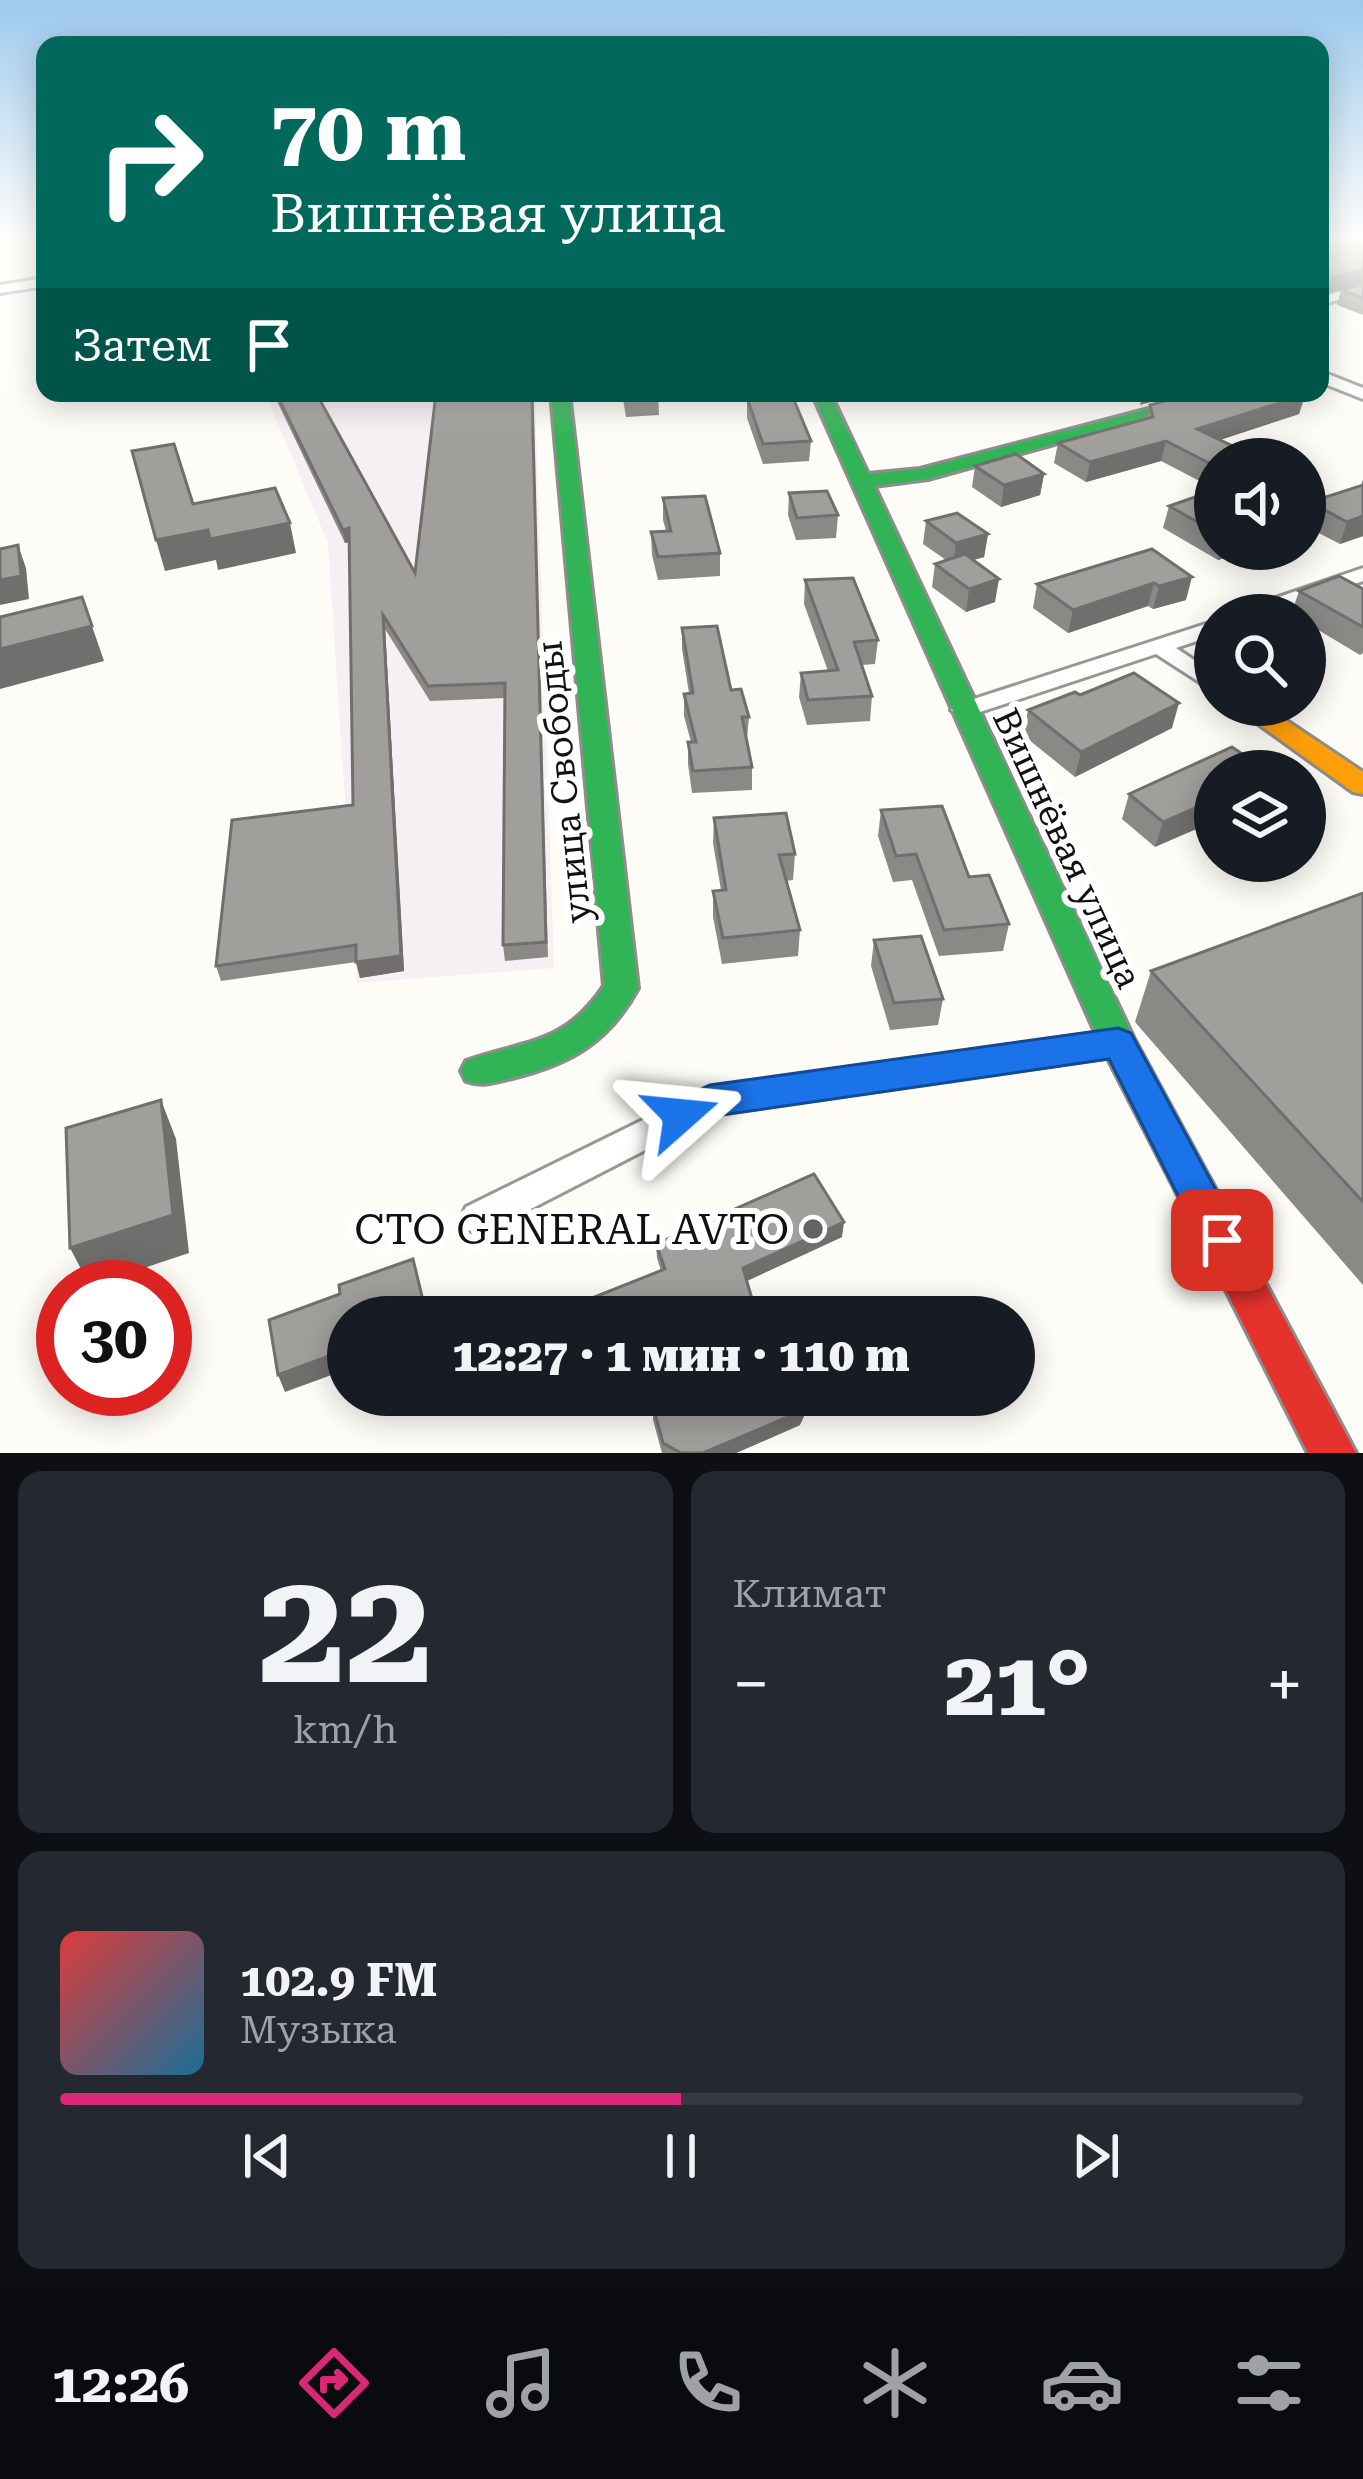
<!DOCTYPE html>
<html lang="ru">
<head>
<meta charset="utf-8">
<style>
	body { margin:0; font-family:"Roboto Serif",serif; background:#242831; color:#f1f3f6; height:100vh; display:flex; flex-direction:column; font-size:45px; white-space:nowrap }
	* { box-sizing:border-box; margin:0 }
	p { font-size:39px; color:#9ea1a6 }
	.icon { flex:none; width:66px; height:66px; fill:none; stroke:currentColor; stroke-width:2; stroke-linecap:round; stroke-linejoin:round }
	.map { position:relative; height:1453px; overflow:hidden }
	.sheet { display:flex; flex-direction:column; gap:18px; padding:18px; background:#0d0f14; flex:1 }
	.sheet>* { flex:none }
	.banner { position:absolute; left:36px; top:36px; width:1293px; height:366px; border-radius:24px; box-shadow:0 6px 30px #0003; background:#00695c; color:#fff; overflow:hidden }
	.buttons { position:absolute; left:1194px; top:438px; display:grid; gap:24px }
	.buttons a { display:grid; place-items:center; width:132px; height:132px; border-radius:50%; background:#171b24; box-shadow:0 6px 30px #0003; font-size:60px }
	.speed { position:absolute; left:36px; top:1260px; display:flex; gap:24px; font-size:60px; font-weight:700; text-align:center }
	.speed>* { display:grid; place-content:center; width:156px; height:156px; border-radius:50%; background:#171b24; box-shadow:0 6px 30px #0003; line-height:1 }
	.speed .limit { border:18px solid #d22; background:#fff; color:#111 }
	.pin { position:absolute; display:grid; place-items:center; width:102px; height:102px; color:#fff; margin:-51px; border-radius:24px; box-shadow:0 6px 18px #0006 }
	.me { position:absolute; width:132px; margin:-66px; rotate:72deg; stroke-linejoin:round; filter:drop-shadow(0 0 9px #0008) }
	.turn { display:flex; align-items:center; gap:42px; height:252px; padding:0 36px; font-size:54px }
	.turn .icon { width:156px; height:156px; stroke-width:2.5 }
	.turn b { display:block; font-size:84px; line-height:102px }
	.then { display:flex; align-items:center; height:114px; padding:0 36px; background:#0003; gap:24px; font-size:45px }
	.big { font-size:90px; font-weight:800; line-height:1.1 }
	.sheet .tile { flex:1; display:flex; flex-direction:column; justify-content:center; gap:18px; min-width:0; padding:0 42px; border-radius:24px; background:#242831 }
	.sheet .dial { align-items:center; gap:0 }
	.dial b { font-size:156px; line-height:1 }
	.song { display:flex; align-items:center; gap:36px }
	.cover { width:144px; height:144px; border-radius:18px; background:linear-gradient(135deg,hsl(0 70% 55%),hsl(200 70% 35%)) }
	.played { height:12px; border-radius:6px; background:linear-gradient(90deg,#db2777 50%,#363941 50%) }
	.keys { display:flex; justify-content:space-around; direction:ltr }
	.heat { display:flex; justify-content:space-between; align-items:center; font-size:66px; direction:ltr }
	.sheet .tiles { flex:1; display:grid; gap:18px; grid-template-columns:1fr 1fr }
	.tile:last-child { grid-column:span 2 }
	.trip { position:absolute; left:327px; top:1296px; width:708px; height:120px; border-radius:60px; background:#171b24; box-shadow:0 6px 30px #0003; font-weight:800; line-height:120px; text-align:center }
	.tab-bar { display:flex; height:192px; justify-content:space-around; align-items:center; background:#090b0e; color:#9ea1a6 }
	.tab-bar .icon { width:84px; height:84px }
	.tab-bar .active { color:#db2777 }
	.tab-bar b { font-size:54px; color:#f1f3f6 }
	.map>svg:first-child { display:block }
</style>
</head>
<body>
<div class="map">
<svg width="1363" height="1453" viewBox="0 0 1363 1453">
	<rect width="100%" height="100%" fill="#fdfcf7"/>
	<path fill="#f5f0f3" d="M535,393L554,968L357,983L328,543L266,395Z"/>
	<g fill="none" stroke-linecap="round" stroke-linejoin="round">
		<defs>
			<g id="street">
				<path d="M45,278V286L0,293V285Z"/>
				<path d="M1363,285V293L1320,305V297Z"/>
				<path d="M1320,371L1363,388V399L1320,382Z"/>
				<path d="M1363,568V581L1269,615H1238L1241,610Z"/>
				<path d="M1215,621V635L1176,648L1215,674V692L1156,654L971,715L963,717L951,710L955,705Z"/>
				<path d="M1118,1030L1129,1034L1134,1043L1129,1052L1118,1056L715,1114L492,1229L479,1234L466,1229L461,1218L466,1207L710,1087Z"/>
			</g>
			<g id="fast">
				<path d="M551,393H569L638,988C609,1042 570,1064 512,1078C496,1082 482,1087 466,1081L461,1071L466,1061C526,1040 565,1045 604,986Z"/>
				<path d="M812,393H830L868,474L920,469L1209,393H1239L928,479L874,486L1134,1039L1210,1179L1216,1191L1210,1203L1196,1208L1182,1203L1100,1043Z"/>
			</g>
			<path id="slow" d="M1232,705H1263L1363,772V794L1353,792Z"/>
			<path id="jam" d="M1196,1174L1210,1179L1356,1453H1308L1176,1191L1182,1179Z"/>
		</defs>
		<use href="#street" stroke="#979795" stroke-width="6"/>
		<use href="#fast" stroke="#8e8d8b" stroke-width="6"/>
		<use href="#slow" stroke="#8e8d8b" stroke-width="6"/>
		<use href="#jam" stroke="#8e8d8b" stroke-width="6"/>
		<use href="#street" fill="#fffffe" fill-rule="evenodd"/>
		<use href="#fast" fill="#30b455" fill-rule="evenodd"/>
		<use href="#slow" fill="#ff9f0a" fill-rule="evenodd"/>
		<use href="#jam" fill="#e5322d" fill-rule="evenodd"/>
	</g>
	<g fill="#8a8986">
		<path d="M1363,284V315L1337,305L1341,290Z"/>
		<path d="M273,393H316L415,573L532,393L548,957L505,961L503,945L505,698L430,701L385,629L404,971L360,978L356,962L221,981L216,966L353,805L349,542L345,543Z"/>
		<path d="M622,393H658L659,415L626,417Z"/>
		<path d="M748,393H792L811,441L809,461L763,464L747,418V398H749Z"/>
		<path d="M1305,395L1299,414L1220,440L1215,459V489L1161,461L1086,482L1054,463L1058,443L1147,418L1150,405Z"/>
		<path d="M975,466L1044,474L1040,495L1001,507L972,487Z"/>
		<path d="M1363,479V536L1340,544L1305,526V516L1310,502L1361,486Z"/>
		<path d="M1215,491V549H1251L1218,560L1163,528L1169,506Z"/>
		<path d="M789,493L838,515L836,538L796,540L788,515Z"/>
		<path d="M663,498L720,553V576L658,580L652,555L651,532L666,531L663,520Z"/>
		<path d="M926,521L988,534L984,557L973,560L995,602L966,612L932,587L935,564L946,560L923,544Z"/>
		<path d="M1152,549L1186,600L1153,609L1148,606L1068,633L1033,608L1037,584Z"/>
		<path d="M805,580L878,640L875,664L862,665L872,696L870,721L807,725L799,697L801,673L828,671L804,604Z"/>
		<path d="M1363,589V653L1360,655L1305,622V615H1291L1299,591Z"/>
		<path d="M682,628L731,690L749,717L747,739L752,767V790L692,793L688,764V742H691L684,716V694L689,693L682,649Z"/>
		<path d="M1080,695L1172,728L1075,777L1023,735L1028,710Z"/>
		<path d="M1215,771L1155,847L1122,819L1129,794Z"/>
		<path d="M881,810L969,877L1009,924L1003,951L939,956L912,880L893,882L878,836Z"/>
		<path d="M714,818L795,854L793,880L786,881L800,930L798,956L722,964L713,917V891L721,890L713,843Z"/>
		<path d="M1363,893V1285L1135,1022L1151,971Z"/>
		<path d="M874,940L943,999L938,1025L890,1030L871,966Z"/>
		<path d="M842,1237L747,1281L752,1299L751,1314L747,1317H549L661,1271L657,1258L656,1244Z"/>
		<path d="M653,1406L800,1425L736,1453H662L653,1420Z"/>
	</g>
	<g fill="#716f6d">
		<path d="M1363,269V282L1320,296V282Z"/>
		<path d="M1143,393H1186L1140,405Z"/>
		<path d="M1305,395L1299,414L1192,449L1197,429Z"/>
		<path d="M1166,441L1161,461L1086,482L1090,462Z"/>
		<path d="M1044,474L1040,495L1001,507L1004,485Z"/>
		<path d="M1363,516V536L1340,544L1347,522Z"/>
		<path d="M290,523L296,553L218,570L216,560L165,571L156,540L208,530Z"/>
		<path d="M349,528L351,542L345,543L343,530Z"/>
		<path d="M988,534L984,557L953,566L956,543Z"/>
		<path d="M18,545L26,568L29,599L0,605V580Z"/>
		<path d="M1221,549H1251L1218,560Z"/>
		<path d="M1192,577L1186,600L1153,609L1159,586Z"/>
		<path d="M999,579L995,602L966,612L969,589Z"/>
		<path d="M1154,583L1148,606L1068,633L1073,610Z"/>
		<path d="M383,615L385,629L404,971L360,978L356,962Z"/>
		<path d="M92,626L104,661L0,689V649Z"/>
		<path d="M1179,703L1172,728L1075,777L1081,752Z"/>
		<path d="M1215,799V821L1155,847L1163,822Z"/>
		<path d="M161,1100L176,1139L189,1253L90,1286L70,1248Z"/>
		<path d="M844,1222L842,1237L742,1283L743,1268Z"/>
		<path d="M752,1299L751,1314L747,1317H728Z"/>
		<path d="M348,1349V1369L285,1392L278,1375Z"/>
		<path d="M809,1395H814L800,1425L736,1453H703Z"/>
	</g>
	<g fill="#a19f9c" stroke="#716f6d" stroke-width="3">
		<path d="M1320,235H1363V269L1320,282Z"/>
		<path d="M1363,284V298L1341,290Z"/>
		<path d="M276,393H316L415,573L436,393H532L546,942L503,945L505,683L428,686L383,615L401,956L356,962V945L216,966L232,820L353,805L349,528L343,530Z"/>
		<path d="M625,393H658L659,396L626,398Z"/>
		<path d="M756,393H791L811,441L763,444L747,398H758Z"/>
		<path d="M1193,393H1301L1305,395L1197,429L1258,458L1255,459H1215V466L1166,441L1090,462L1058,443L1153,417L1150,405Z"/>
		<path d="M174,444L193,504L275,488L290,523L210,539L208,530L156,540L132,451Z"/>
		<path d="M1016,454L1044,474L1004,485L975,466Z"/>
		<path d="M1363,485V516L1347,522L1310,502Z"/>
		<path d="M1215,490V532L1169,506Z"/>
		<path d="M827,491L838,515L797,518L789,493Z"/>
		<path d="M705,496L720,553L658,557L651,532L671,531L663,498Z"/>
		<path d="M957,513L988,534L956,543L926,521Z"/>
		<path d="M18,545L21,576L0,580V549Z"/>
		<path d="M1152,549L1192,577L1159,586L1154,583L1073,610L1037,584Z"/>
		<path d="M965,554L999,579L969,589L935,564Z"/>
		<path d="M1339,576L1363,589V627L1299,591Z"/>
		<path d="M853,578L878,640L854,642L872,696L808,700L801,673L838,670L805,580Z"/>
		<path d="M82,597L92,626L0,649V617Z"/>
		<path d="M717,626L731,690L741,689L749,717H742L752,767L693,771L688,742H696L684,694L693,693L682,628Z"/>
		<path d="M1134,673L1179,703L1081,752L1028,710L1075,692L1080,695Z"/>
		<path d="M1232,747L1267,771H1215V799L1163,822L1129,794Z"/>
		<path d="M942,806L969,877L989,875L1009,924L944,930L916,854L896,856L881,810Z"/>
		<path d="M786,813L795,854L779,855L800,930L723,938L713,891L726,890L714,818Z"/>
		<path d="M1363,893V1202L1151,971Z"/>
		<path d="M921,936L943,999L894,1003L874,940Z"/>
		<path d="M161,1100L173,1215L70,1248L66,1128Z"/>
		<path d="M814,1174L844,1222L743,1268L752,1299L728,1317H550L549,1315L665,1269L656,1244Z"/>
		<path d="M413,1259L427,1317H348V1349L278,1375L269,1320L340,1294L339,1285Z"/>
		<path d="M656,1395H809L802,1411L703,1453H681L663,1443L653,1406Z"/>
	</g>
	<linearGradient id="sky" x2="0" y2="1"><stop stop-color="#9dc9ee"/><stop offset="0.54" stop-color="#fefefb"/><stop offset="1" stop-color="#fefefb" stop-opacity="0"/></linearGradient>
	<rect width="1363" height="439" fill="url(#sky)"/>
	<path fill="#1a73e8" stroke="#114b97" stroke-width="3" d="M1118,1028L1131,1033L1236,1227L1242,1240L1236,1253L1222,1259L1207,1253L1109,1059L715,1116L681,1131L668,1126L662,1115L668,1104L710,1085Z"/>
	<circle fill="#646362" stroke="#fff" stroke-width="4.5" cx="813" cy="1229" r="12"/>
	<g text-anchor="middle" stroke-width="12" stroke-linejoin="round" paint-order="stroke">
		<g font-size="36" fill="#111" stroke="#fff">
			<text transform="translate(563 782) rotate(-96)" y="13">улица Свободы</text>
			<text transform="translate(1068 848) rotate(65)" y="13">Вишнёвая улица</text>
		</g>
		<g font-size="42" fill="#111" stroke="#fff" text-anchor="end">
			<text x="789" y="1244">СТО GENERAL AVTO</text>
		</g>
	</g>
</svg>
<div class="buttons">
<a><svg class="icon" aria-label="sound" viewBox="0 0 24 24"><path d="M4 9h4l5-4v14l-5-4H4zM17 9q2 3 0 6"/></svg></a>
<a><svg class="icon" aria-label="search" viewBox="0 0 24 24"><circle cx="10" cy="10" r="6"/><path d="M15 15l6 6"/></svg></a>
<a><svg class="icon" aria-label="layers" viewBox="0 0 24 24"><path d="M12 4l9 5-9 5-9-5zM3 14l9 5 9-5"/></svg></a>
</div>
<div class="speed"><div class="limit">30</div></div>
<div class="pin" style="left:1222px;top:1240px;background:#d93025"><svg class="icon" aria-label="arrive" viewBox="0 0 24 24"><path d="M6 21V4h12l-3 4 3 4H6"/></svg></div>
<svg class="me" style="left:681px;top:1115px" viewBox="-20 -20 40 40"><path d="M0-17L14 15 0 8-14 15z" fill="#1a73e8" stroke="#fff" stroke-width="4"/></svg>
<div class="trip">12:27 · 1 мин · 110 m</div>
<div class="banner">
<div class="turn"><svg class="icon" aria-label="right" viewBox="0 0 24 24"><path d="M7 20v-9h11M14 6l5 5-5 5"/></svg><div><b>70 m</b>Вишнёвая улица</div></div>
<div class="then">Затем<svg class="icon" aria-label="arrive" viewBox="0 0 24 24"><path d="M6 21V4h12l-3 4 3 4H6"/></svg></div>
</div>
</div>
<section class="sheet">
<div class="tiles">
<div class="tile dial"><b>22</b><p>km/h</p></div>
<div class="tile"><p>Климат</p>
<div class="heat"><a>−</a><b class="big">21°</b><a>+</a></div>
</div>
<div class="tile">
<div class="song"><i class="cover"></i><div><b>102.9 FM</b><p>Музыка</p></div></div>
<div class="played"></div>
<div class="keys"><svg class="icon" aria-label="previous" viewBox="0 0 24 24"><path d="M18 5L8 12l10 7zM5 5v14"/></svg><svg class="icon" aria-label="pause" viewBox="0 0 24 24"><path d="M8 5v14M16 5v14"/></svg><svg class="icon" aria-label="next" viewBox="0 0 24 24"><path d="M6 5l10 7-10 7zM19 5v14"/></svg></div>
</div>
</div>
</section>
<nav class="tab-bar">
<b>12:26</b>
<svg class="icon active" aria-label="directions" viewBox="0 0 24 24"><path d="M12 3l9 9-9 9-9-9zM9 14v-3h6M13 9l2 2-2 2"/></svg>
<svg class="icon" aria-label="music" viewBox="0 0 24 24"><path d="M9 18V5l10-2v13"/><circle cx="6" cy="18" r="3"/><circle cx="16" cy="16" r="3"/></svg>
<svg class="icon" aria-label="phone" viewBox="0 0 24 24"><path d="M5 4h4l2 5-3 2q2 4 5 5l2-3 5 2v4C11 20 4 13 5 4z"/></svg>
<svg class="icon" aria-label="climate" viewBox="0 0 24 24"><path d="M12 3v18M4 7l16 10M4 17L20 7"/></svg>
<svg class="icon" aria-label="car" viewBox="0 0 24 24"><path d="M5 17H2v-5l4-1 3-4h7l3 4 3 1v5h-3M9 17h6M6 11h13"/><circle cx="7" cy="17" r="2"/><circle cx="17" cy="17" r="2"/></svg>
<svg class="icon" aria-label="filters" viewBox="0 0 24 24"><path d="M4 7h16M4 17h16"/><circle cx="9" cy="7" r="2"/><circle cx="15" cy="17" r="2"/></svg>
</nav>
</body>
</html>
